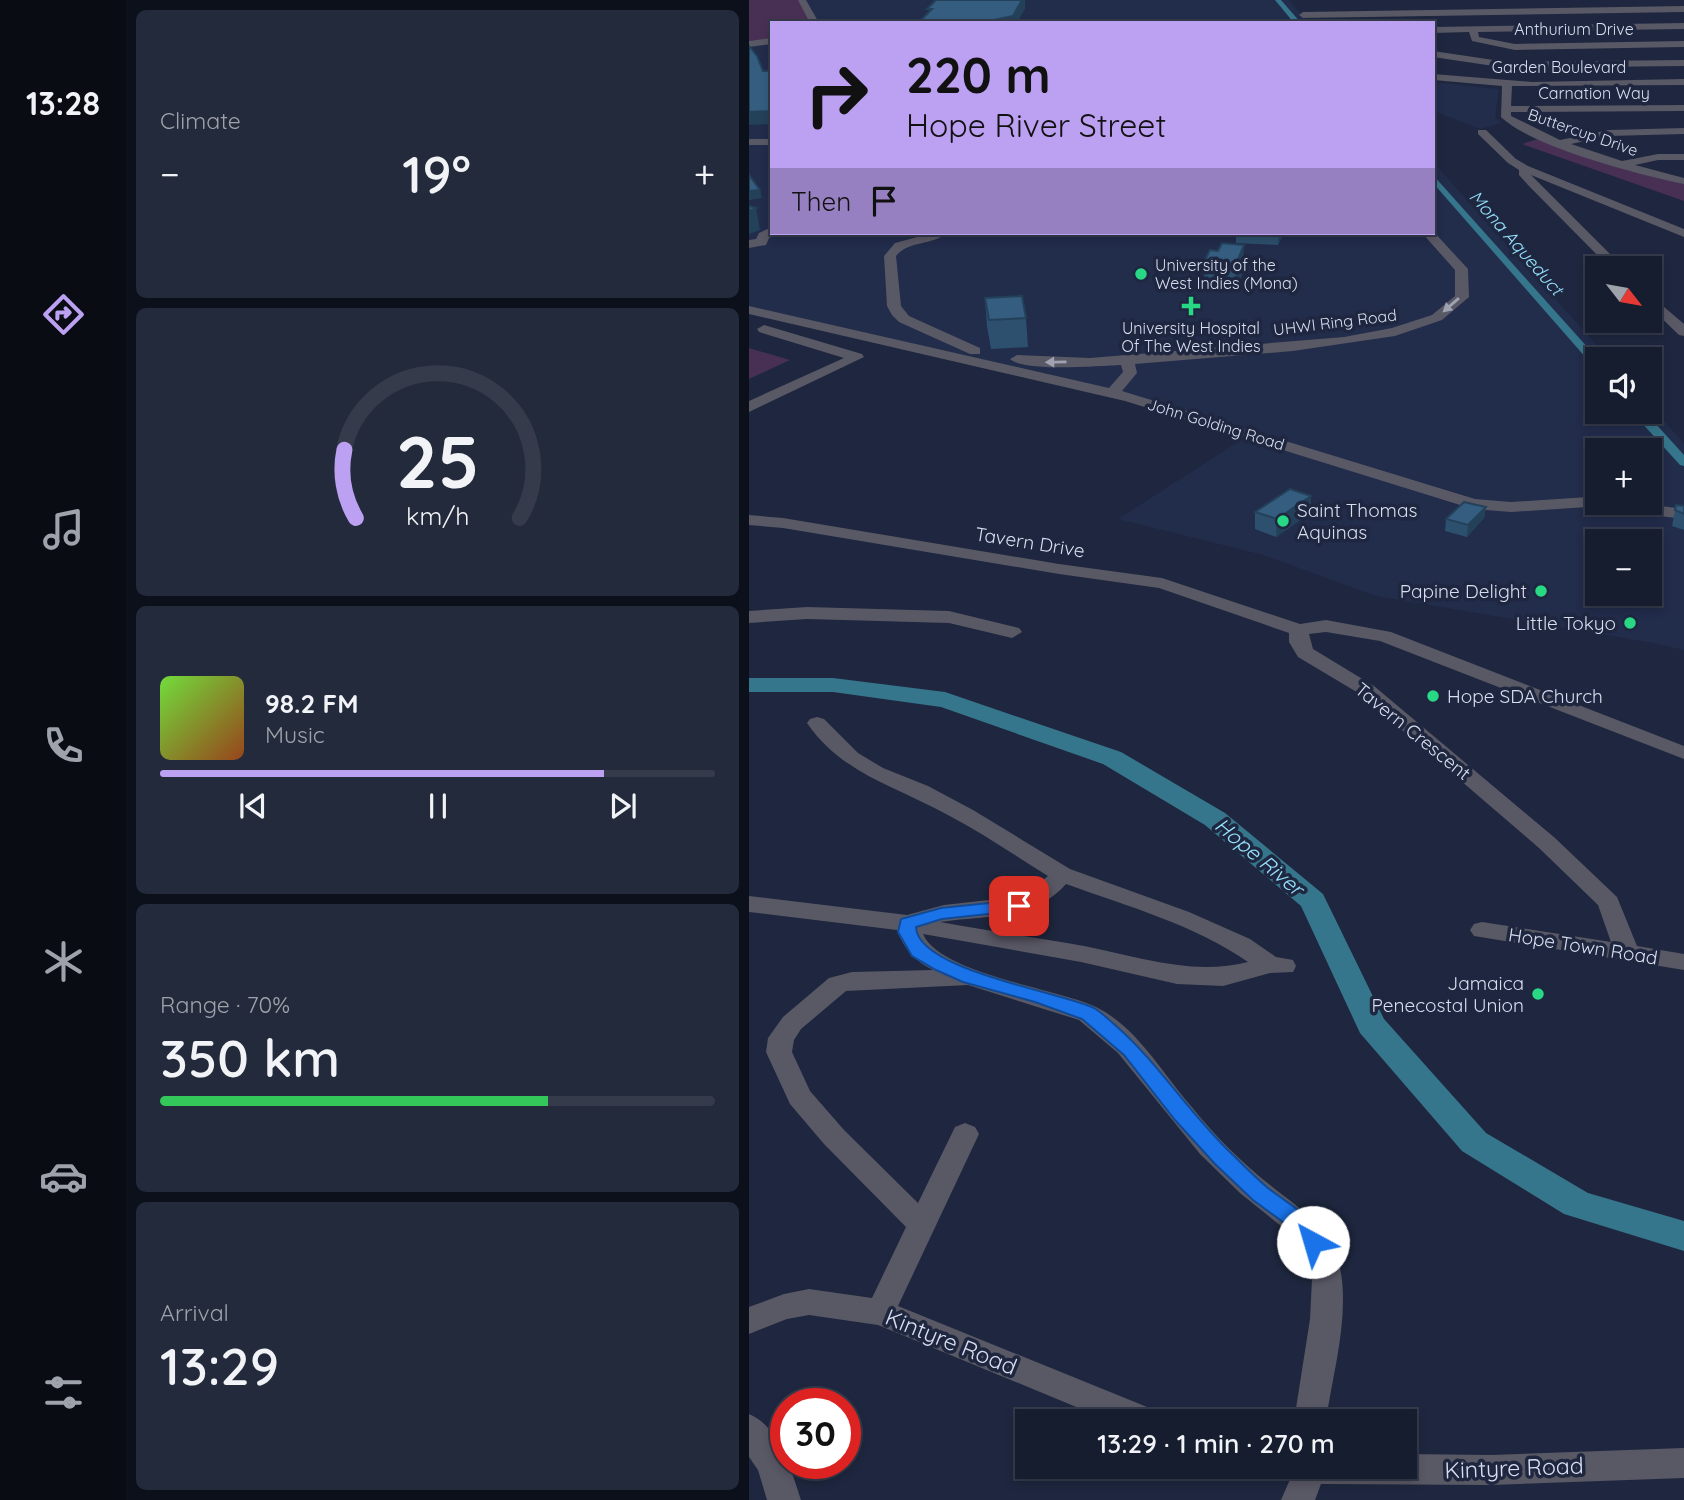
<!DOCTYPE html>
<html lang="en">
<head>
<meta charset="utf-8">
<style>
	body { margin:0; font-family:Quicksand,sans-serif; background:#232a3b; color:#f1f3f6; height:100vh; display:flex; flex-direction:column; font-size:26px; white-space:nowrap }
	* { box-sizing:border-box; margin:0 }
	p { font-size:23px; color:#9ea2aa }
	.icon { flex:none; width:38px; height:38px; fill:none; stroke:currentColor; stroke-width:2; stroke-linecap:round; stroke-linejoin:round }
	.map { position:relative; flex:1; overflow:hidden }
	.sheet { display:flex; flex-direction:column; gap:10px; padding:10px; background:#0c101a; width:623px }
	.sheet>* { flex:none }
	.banner { position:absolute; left:21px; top:21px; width:665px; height:214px; border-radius:0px; box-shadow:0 4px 10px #0003,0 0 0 2px #353b4b; background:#bca0f2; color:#111; overflow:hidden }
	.needle { width:46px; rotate:121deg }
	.tools { position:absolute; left:836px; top:256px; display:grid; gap:14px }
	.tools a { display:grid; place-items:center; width:77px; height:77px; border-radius:0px; background:#161d2f; box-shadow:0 4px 10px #0003,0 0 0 2px #353b4b; font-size:35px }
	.speed { position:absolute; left:21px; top:1388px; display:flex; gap:14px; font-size:35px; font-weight:700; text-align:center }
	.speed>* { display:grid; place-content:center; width:91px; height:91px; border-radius:50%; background:#161d2f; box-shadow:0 4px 10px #0003,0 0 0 2px #353b4b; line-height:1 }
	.speed .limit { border:10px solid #d22; background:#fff; color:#111 }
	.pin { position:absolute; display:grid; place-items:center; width:60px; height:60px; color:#fff; margin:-30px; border-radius:14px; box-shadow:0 4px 10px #0006 }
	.me { position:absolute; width:77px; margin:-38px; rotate:321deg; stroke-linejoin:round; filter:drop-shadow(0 0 5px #0008) }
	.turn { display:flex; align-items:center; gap:24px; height:147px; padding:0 21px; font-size:32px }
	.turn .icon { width:91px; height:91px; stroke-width:2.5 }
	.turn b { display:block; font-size:49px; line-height:60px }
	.then { display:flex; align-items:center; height:66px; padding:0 21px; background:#0003; gap:14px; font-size:26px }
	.big { font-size:52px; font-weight:600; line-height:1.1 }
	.sheet .card { flex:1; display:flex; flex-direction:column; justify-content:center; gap:10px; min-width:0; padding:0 24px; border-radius:10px; background:#232a3b }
	.sheet .dial { align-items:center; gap:0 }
	.dial svg { height:182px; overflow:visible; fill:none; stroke:#353b4b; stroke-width:7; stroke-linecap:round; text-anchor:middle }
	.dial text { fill:#f1f3f6; stroke:none }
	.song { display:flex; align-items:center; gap:21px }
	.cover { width:84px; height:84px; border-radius:10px; background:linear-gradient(135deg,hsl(100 70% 55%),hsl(20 70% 35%)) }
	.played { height:7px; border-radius:4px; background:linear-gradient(90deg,#bca0f2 80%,#353b4b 80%) }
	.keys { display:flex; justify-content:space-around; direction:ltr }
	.heat { display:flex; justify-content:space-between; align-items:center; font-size:38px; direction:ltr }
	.charge { height:10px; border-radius:5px; background:linear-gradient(90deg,#34c759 70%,#353b4b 0) }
	.trip { position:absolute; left:266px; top:1409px; width:402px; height:70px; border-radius:0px; background:#161d2f; box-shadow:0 4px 10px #0003,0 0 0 2px #353b4b; font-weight:600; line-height:70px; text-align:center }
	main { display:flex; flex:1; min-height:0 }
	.dock { display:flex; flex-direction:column; width:126px; justify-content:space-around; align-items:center; background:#090c13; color:#9ea2aa }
	.dock .icon { width:49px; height:49px }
	.dock .active { color:#bca0f2 }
	.dock b { font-size:32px; color:#f1f3f6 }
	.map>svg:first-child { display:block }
</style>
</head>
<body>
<main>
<nav class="dock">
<b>13:28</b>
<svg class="icon active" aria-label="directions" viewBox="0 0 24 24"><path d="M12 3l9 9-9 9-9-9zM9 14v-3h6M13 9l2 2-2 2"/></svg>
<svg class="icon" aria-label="music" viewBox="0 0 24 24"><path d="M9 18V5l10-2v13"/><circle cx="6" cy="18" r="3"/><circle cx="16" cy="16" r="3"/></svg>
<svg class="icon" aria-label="phone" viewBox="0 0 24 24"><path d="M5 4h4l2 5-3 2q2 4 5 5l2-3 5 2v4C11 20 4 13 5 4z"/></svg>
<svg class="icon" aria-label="climate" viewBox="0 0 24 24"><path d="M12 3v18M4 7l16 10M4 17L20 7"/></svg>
<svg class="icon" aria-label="car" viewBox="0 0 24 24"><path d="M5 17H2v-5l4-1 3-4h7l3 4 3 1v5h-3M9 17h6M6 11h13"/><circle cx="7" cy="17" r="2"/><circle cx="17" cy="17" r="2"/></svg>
<svg class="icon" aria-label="filters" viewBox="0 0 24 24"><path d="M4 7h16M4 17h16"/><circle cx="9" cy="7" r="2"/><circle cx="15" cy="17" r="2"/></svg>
</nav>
<section class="sheet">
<div class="card"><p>Climate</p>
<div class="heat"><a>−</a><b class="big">19°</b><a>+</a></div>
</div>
<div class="card dial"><svg viewBox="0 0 100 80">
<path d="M14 69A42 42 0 1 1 86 69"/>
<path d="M14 69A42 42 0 0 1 9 39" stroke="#bca0f2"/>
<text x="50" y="56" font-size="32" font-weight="700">25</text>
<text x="50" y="72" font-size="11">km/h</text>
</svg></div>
<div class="card">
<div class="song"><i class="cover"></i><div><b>98.2 FM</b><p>Music</p></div></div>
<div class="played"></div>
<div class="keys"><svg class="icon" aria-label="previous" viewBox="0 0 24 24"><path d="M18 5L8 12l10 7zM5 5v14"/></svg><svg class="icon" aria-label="pause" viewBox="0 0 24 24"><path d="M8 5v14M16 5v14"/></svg><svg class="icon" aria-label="next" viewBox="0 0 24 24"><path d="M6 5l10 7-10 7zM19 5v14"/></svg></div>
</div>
<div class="card"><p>Range · 70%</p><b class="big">350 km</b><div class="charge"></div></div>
<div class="card"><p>Arrival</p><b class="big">13:29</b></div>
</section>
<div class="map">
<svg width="935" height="1500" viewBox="0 0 935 1500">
	<rect width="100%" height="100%" fill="#1e273f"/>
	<g fill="#222c4b" fill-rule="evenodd">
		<path d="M0,0H540L561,23H23V233H684V162L860,359H849V411H901V405L935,443V650L904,643L627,596L514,555L369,519L498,436L389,401L0,314ZM849,450H901V502H849ZM849,541H901V593H849Z"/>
		<path d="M684,82L750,89L746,118L753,123L731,129L684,111Z"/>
	</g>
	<g fill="#483055">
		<path d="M0,0H56L70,23H23V39L0,41Z"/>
		<path d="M792,138L935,183V201L773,144Z"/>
		<path d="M0,348L41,360L0,379Z"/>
	</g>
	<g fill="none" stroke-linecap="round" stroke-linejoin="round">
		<g fill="#36768c" fill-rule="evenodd">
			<path d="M526,0H532L552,23H545Z"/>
			<path d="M684,175L849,359V368L845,367L684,183Z"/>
			<path d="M882,411H895L935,455V466L931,465Z"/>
		</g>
		<path fill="#36768c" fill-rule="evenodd" d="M0,678H84L196,692L372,752L476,813L574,894L635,1019L737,1133L839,1193L935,1221V1251L815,1214L713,1151L611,1033L552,906L456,825L354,764L192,707L84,692H0Z"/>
		<g fill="#595865" fill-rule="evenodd">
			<path d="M49,0H57L70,23H61Z"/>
			<path d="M935,6V12L554,18L550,15L554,12Z"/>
			<path d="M935,23V29L729,32L730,37L766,44L935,41V47L766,50L723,41L720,32L684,33V27Z"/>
			<path d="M23,38V44L0,47V41Z"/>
			<path d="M684,51L758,62L935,60V66L758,68L684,57Z"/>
			<path d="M684,74L783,82L935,79V85L763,86L762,106L935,105V111L762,112V116L811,140L860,130L935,128V134L860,136L822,144L873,161L909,154H935V160H909L886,165L935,178V184C891,175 783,147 752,117L753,86L684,80Z"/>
			<path d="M729,130H737L767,159L779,166L935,229V237L782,175L875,268H861L779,185L770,175V170L759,163L729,134Z"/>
			<rect x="0" y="139" width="23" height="6"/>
			<path d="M23,227V233H28L20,238L17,245L0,248V240L7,239L10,233Z"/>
			<path d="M684,231L719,269L720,297L693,320L646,336L544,351L386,364L388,373L373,391L726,499L762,502L839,497L849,498V502H882L935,509V519L839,507L762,512L724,509L376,401L0,314V306L360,388L374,372L372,365C350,366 275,372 261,359L268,355L341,358L595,337L643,328L683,315L706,296V270L673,233Z"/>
			<path d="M183,233H198C183,246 160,240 147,256L152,306L160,316L231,348V354H221L150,322L143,315L138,306L135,256L146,243Z"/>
			<path d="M901,295L935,324V336L930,335L901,307Z"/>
			<path d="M15,325L113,354L115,357L0,412V401L95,358L10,332L8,329Z"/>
			<path d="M0,515L34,518L310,564L413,578L551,624L577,620L642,632L935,746V759L631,641L577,632L560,634L564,649L625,686L806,838L868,897L888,946L935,954V970L725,936L721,930L725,924L733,922L862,942L849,905L790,848L611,694L549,657L540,642V633L410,588L310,574L34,528L0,525Z"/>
			<path d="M58,607L200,611L270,628L273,632L263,638L200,623L58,619L0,623V611Z"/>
			<path d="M68,717L75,719L109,753L134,768L179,786L224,810L321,869L440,912L501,939L527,957L544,960L547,966L544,972L521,973L474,986L428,984L332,962L174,934C191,974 308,988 347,1007C388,1027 413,1073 442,1106C465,1135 492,1162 521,1185C547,1206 582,1227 590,1263C602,1313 584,1371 577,1421H545L561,1319L563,1279L560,1261L537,1230L491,1193L451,1154L369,1053L330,1020L219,985L97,991L52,1029L45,1040L43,1052L61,1091L95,1130L169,1203L206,1127L216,1123L226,1127L230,1134L149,1306L408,1411L413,1421H361L129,1325L60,1315L38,1319L0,1334V1307L35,1294L60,1289L123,1298L157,1227L75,1144L41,1104L17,1052L19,1038L34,1017L80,978L103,972L184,970C166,961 155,949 148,930L0,912V896L158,915L195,905L267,897L281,891L299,876C265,855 232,832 197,814C146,786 92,773 58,723L61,719ZM317,884C378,906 446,925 499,962C444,976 390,957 335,946C287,937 239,931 191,922C235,915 285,921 317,884Z"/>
			<path d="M0,1414C30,1426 43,1472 52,1500H18L9,1470L0,1457Z"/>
			<path d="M935,1448V1478L743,1485L572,1484L566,1500H532L542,1477L537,1466H656V1454L743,1455Z"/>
		</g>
	</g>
	<g fill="#2d506e">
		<path d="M487,233H535L529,245L487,243Z"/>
		<path d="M473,243L494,272L486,291L456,289L455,262L469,251Z"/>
		<path d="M236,298L277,318L279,347L242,349L238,327Z"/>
		<path d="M562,496L561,513L527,537L506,529V512Z"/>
		<path d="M935,506V530L923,526L926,510Z"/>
		<path d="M737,507L735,518L718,537L696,531L697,519Z"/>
	</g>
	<g fill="#24415a">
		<path d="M273,0H276V9L268,23H231Z"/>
		<path d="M23,111V124L0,125V112Z"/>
		<path d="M11,190L13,198L0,200V191Z"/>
		<path d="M7,208L11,230L0,234V211Z"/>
		<path d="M530,233H535L529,245Z"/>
		<path d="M495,245L494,272L486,291L487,264Z"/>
		<path d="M562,496L561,513L527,537L528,519Z"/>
		<path d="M737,507L735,518L718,537L719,525Z"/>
	</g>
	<g fill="#345d80" stroke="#24415a" stroke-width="2">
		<path d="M187,0H273L264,16L231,23H169L183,9H178Z"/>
		<path d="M0,46L8,56L14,71H23V111L0,112Z"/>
		<path d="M0,175L11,190L0,191Z"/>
		<path d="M0,206L7,208L0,211Z"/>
		<path d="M473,243L495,245L487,264L455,262L461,250L469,251Z"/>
		<path d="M273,296L277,318L240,320L236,298Z"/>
		<path d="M541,489L562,496L528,519L506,512Z"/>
		<path d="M715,502L737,507L719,525L697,519Z"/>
		<path d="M927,505L935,506V514L926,510Z"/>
	</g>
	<defs><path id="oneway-solid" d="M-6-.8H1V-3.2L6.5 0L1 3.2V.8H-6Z" transform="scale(1.75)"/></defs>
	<g fill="#9fa2b1">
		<use href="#oneway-solid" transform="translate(702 305) rotate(139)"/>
		<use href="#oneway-solid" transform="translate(307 362) rotate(179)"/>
	</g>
	<path fill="#1a73e8" stroke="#114b97" stroke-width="2" d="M270,900L276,902L278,906L276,910L193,919L167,927C168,970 311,992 345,1008C352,1012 359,1019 366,1025C410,1063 441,1115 484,1155C495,1166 507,1178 519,1188C544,1208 559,1211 575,1242L572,1249L564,1251L556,1249L545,1230L504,1200L466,1164L426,1120L375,1055L333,1019L286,1002L214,982L187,970L163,956L149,932L152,919L192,908Z"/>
	<g fill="#29d885" stroke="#1e273f" stroke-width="2.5">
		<circle cx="392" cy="274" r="7"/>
		<path d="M438.5 295.5h7v7h7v7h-7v7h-7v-7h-7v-7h7z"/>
		<circle cx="534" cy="521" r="7"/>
		<circle cx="792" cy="591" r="7"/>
		<circle cx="881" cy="623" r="7"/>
		<circle cx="684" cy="696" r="7"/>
		<circle cx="789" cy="994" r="7"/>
	</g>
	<g text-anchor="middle" stroke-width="7" stroke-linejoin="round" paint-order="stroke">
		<g font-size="16" fill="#d8deef" stroke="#1e273f">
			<text x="825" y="35">Anthurium Drive</text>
			<text x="810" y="73">Garden Boulevard</text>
			<text x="845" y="99">Carnation Way</text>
			<text transform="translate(834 132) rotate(19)" y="6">Buttercup Drive</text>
			<text transform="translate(586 322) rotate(-7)" y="6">UHWI Ring Road</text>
			<text transform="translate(467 424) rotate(17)" y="6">John Golding Road</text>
		</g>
		<g font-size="16" fill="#d8deef" stroke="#1e273f" text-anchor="start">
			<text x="406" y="271">University of the<tspan x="406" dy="18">West Indies (Mona)</tspan></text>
			<text x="442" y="334" text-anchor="middle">University Hospital<tspan x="442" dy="18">Of The West Indies</tspan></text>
		</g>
		<g font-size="18" font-style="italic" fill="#96e0fc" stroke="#1e273f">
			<text transform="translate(767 243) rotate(49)" y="6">Mona Aqueduct</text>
		</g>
		<g font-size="19" fill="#d8deef" stroke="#1e273f" text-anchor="end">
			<text x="548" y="517" text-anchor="start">Saint Thomas<tspan x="548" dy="22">Aquinas</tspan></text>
			<text x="778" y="598">Papine Delight</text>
			<text x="867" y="630">Little Tokyo</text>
			<text x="698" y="703" text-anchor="start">Hope SDA Church</text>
			<text x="775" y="990">Jamaica<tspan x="775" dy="22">Penecostal Union</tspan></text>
		</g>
		<g font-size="19" fill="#d8deef" stroke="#1e273f">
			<text transform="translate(281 542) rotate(9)" y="7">Tavern Drive</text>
			<text transform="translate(664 731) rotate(39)" y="7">Tavern Crescent</text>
			<text transform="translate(834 946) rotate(9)" y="7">Hope Town Road</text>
		</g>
		<g font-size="21" font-style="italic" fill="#96e0fc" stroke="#1e273f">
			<text transform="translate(510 857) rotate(40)" y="7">Hope River</text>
		</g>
		<g font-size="23" fill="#d8deef" stroke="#1e273f">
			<text transform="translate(202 1342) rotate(22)" y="8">Kintyre Road</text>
			<text transform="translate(765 1468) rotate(-2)" y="8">Kintyre Road</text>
		</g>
	</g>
</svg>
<div class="tools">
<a><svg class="needle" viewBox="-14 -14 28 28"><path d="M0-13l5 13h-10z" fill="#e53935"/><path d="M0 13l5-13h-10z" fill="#9ea2aa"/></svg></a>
<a><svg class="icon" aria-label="sound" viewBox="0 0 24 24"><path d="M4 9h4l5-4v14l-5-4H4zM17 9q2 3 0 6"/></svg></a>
<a>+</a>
<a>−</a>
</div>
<div class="speed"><div class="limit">30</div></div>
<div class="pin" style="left:270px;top:906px;background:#d93025"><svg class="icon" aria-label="arrive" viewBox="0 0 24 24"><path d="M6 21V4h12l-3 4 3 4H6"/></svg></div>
<svg class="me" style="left:564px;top:1242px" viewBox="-20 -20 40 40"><circle r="19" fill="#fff"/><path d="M0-13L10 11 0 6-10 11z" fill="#1a73e8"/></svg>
<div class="trip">13:29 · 1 min · 270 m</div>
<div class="banner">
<div class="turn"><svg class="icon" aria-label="right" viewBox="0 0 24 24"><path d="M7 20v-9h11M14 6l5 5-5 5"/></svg><div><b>220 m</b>Hope River Street</div></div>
<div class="then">Then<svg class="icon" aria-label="arrive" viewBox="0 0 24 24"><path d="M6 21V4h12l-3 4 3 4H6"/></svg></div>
</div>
</div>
</main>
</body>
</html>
